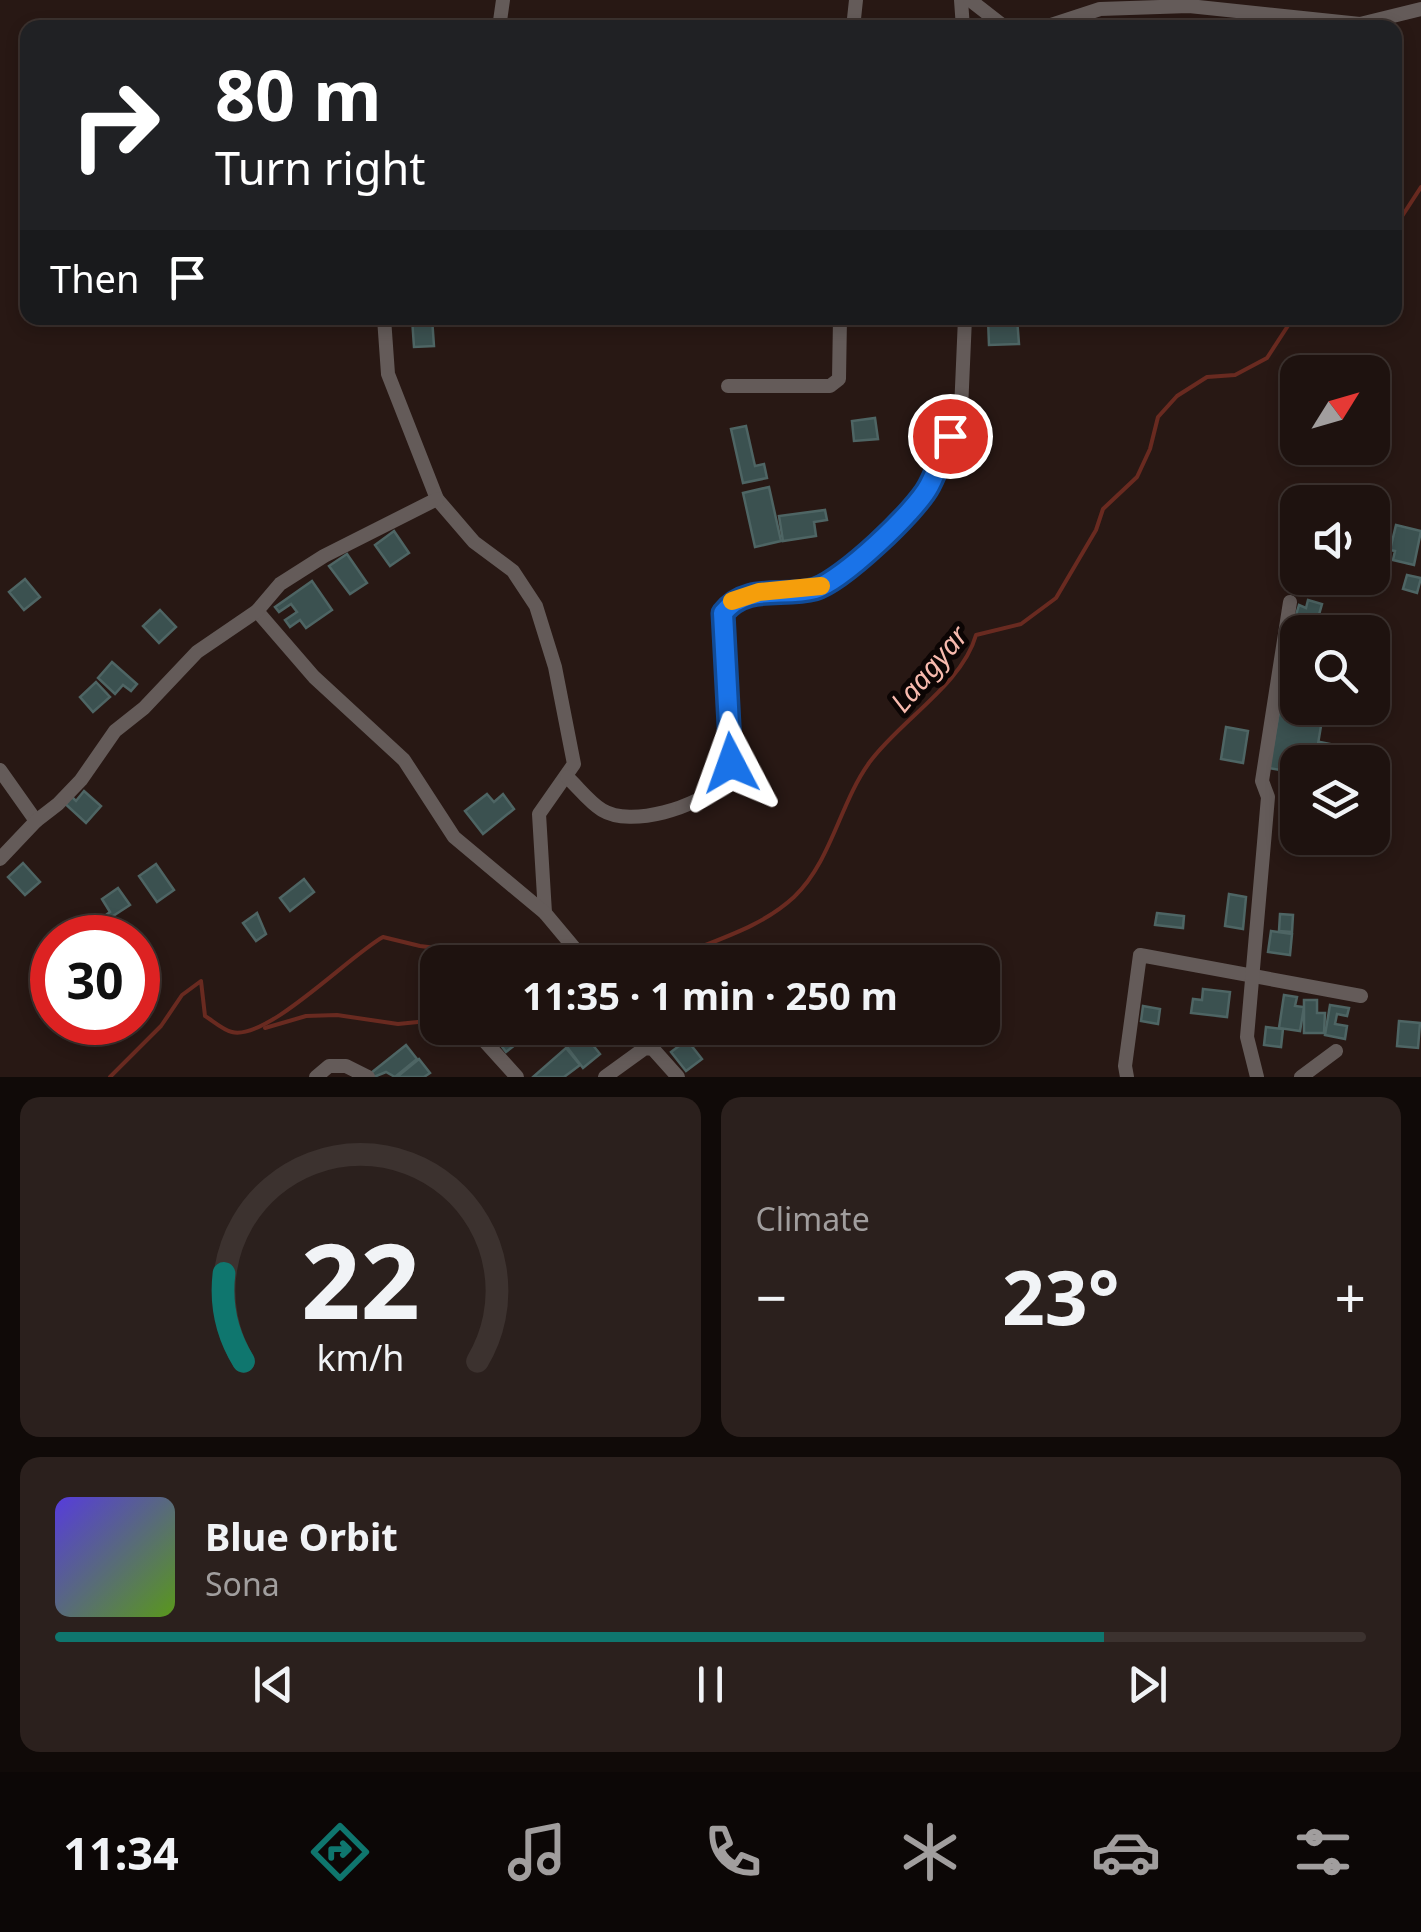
<!DOCTYPE html>
<html lang="en">
<head>
<meta charset="utf-8">
<style>
	body { margin:0; font-family:"Noto Sans",sans-serif; background:#2b201d; color:#f1f3f6; height:100vh; display:flex; flex-direction:column; font-size:38px; white-space:nowrap }
	* { box-sizing:border-box; margin:0 }
	p { font-size:32px; color:#a19e9e }
	.icon { flex:none; width:55px; height:55px; fill:none; stroke:currentColor; stroke-width:2; stroke-linecap:round; stroke-linejoin:round }
	.map { position:relative; height:1077px; overflow:hidden }
	.side { display:flex; flex-direction:column; gap:20px; padding:20px; background:#100a08; flex:1 }
	.side>* { flex:none }
	.top-card { position:absolute; left:20px; top:20px; width:1382px; height:305px; border-radius:20px; box-shadow:0 5px 15px #0003,0 0 0 2px #3c322f; background:#202124; color:#fff; overflow:hidden }
	.needle { width:65px; rotate:53deg }
	.fabs { position:absolute; left:1280px; top:355px; display:grid; gap:20px }
	.fabs a { display:grid; place-items:center; width:110px; height:110px; border-radius:20px; background:#1e120f; box-shadow:0 5px 15px #0003,0 0 0 2px #3c322f; font-size:50px }
	.speed { position:absolute; left:30px; top:915px; display:flex; gap:20px; font-size:50px; font-weight:700; text-align:center }
	.speed>* { display:grid; place-content:center; width:130px; height:130px; border-radius:50%; background:#1e120f; box-shadow:0 5px 15px #0003,0 0 0 2px #3c322f; line-height:1 }
	.speed .limit { border:15px solid #d22; background:#fff; color:#111 }
	.pin { position:absolute; display:grid; place-items:center; width:85px; height:85px; color:#fff; margin:-42px; border:5px solid #fff; border-radius:50%; box-shadow:0 2px 10px #0007 }
	.me { position:absolute; width:110px; margin:-55px; rotate:356deg; stroke-linejoin:round; filter:drop-shadow(0 0 8px #0008) }
	.turn { display:flex; align-items:center; gap:35px; height:210px; padding:0 30px; font-size:45px }
	.turn .icon { width:130px; height:130px; stroke-width:2.5 }
	.turn b { display:block; font-size:70px; line-height:85px }
	.then { display:flex; align-items:center; height:95px; padding:0 30px; background:#0003; gap:20px; font-size:38px }
	.big { font-size:75px; font-weight:700; line-height:1.1 }
	.side .card { flex:1; display:flex; flex-direction:column; justify-content:center; gap:15px; min-width:0; padding:0 35px; border-radius:20px; background:#2b201d }
	.side .dial { align-items:center; gap:0 }
	.dial svg { height:260px; overflow:visible; fill:none; stroke:#3c322f; stroke-width:7; stroke-linecap:round; text-anchor:middle }
	.dial text { fill:#f1f3f6; stroke:none }
	.song { display:flex; align-items:center; gap:30px }
	.cover { width:120px; height:120px; border-radius:15px; background:linear-gradient(135deg,hsl(250 70% 55%),hsl(90 70% 35%)) }
	.played { height:10px; border-radius:5px; background:linear-gradient(90deg,#0f766e 80%,#3c322f 80%) }
	.keys { display:flex; justify-content:space-around; direction:ltr }
	.heat { display:flex; justify-content:space-between; align-items:center; font-size:55px; direction:ltr }
	.side .tiles { flex:1; display:grid; gap:20px; grid-template-columns:1fr 1fr }
	.card:last-child { grid-column:span 2 }
	.trip { position:absolute; left:420px; top:945px; width:580px; height:100px; border-radius:20px; background:#1e120f; box-shadow:0 5px 15px #0003,0 0 0 2px #3c322f; font-weight:700; line-height:100px; text-align:center }
	.dock { display:flex; height:160px; justify-content:space-around; align-items:center; background:#0c0706; color:#a19e9e }
	.dock .icon { width:70px; height:70px }
	.dock .active { color:#0f766e }
	.dock b { font-size:45px; color:#f1f3f6 }
	.map>svg:first-child { display:block }
</style>
</head>
<body>
<div class="map">
<svg width="1421" height="1077" viewBox="0 0 1421 1077">
	<rect width="100%" height="100%" fill="#281814"/>
	<g fill="none" stroke-linecap="round" stroke-linejoin="round">
		<g stroke="#692a20" stroke-width="4">
			<path d="M1395,227L1421,187"/>
			<path d="M665,962C709,941 757,931 794,897C831,862 840,803 869,763C899,721 962,685 976,635L1021,624L1056,598L1096,530L1103,509L1137,477L1150,449L1158,417L1177,396L1207,377L1235,375L1267,358L1293,318"/>
			<path d="M265,1028L306,1016L337,1015L398,1024L438,1020"/>
			<path d="M110,1077L161,1026L182,995L201,981L205,1016C212,1020 223,1030 232,1032C267,1041 350,955 383,937L420,946L492,955L498,962"/>
		</g>
	</g>
	<g fill="#3b5150" stroke="#4e6564" stroke-width="2.5">
		<path d="M412,318H432L434,346L414,347Z"/>
		<path d="M1017,318L1019,344L989,345L988,319Z"/>
		<path d="M875,418L878,439L854,441L852,421Z"/>
		<path d="M746,426L755,466L764,464L767,478L743,483L731,429Z"/>
		<path d="M769,487L781,541L755,547L743,493Z"/>
		<path d="M825,510L827,520L814,522L816,536L783,541L779,516Z"/>
		<path d="M1396,525L1421,531L1414,565L1393,560L1395,551L1390,550Z"/>
		<path d="M394,531L409,553L390,566L375,545Z"/>
		<path d="M347,554L367,583L350,594L329,566Z"/>
		<path d="M1372,557L1385,559L1383,583L1367,581V589L1361,588L1362,578H1372Z"/>
		<path d="M1407,575L1421,578L1417,593L1403,589Z"/>
		<path d="M25,579L40,597L24,610L9,592Z"/>
		<path d="M312,581L332,610L306,628L300,620L290,627L285,620L297,612L291,604L279,612L275,607Z"/>
		<path d="M1308,600L1322,604L1314,632H1291L1299,605L1306,608Z"/>
		<path d="M160,610L176,627L159,643L143,626Z"/>
		<path d="M112,662L137,684L131,691L123,685L115,694L98,678Z"/>
		<path d="M96,682L110,697L93,712L80,697Z"/>
		<path d="M1282,694L1298,697V708H1324L1315,762H1298V773L1269,768Z"/>
		<path d="M1226,727L1248,731L1243,763L1221,759Z"/>
		<path d="M1320,742L1364,751L1361,762H1316Z"/>
		<path d="M84,791L101,806L86,823L61,800L68,793L76,801Z"/>
		<path d="M487,794L494,802L503,794L514,809L483,834L465,811Z"/>
		<path d="M23,863L40,882L25,895L8,877Z"/>
		<path d="M156,864L174,890L157,902L139,876Z"/>
		<path d="M304,879L314,892L290,911L280,898Z"/>
		<path d="M118,888L130,905L110,918L118,928L101,938L92,925L110,912L102,899Z"/>
		<path d="M1229,894L1246,897L1243,929L1225,926Z"/>
		<path d="M257,913L266,934L256,941L243,923Z"/>
		<path d="M1157,913L1184,916L1183,928L1155,925Z"/>
		<path d="M1280,914L1293,915L1292,932L1279,931Z"/>
		<path d="M1271,931L1292,934L1290,955L1268,952Z"/>
		<path d="M1203,989L1230,992L1227,1017L1191,1013L1193,999L1202,1000Z"/>
		<path d="M1284,995L1297,997L1295,1006L1304,1007L1300,1031L1279,1028Z"/>
		<path d="M1304,1000H1317V1013H1325L1324,1033H1304Z"/>
		<path d="M1330,1005L1349,1008L1347,1016L1337,1014L1335,1024L1347,1026L1345,1039L1325,1035Z"/>
		<path d="M1143,1006L1160,1009L1158,1024L1141,1021Z"/>
		<path d="M1399,1021L1420,1023L1418,1048L1397,1046Z"/>
		<path d="M1266,1027L1283,1029L1281,1047L1264,1045Z"/>
		<path d="M514,1028L524,1038L506,1052L497,1040Z"/>
		<path d="M584,1034L600,1054L583,1068L567,1047Z"/>
		<path d="M687,1040L702,1059L686,1071L671,1052Z"/>
		<path d="M406,1045L417,1059L395,1077L386,1072L374,1077L371,1073Z"/>
		<path d="M566,1048L580,1065L564,1077H533Z"/>
		<path d="M419,1059L430,1073L424,1077H397Z"/>
	</g>
	<g fill="none" stroke-linecap="round" stroke-linejoin="round">
		<g stroke="#645b59" stroke-width="14">
			<path d="M961,0L963,28"/>
			<path d="M970,0L1006,28"/>
			<path d="M499,28L503,0"/>
			<path d="M853,28L856,0"/>
			<path d="M1042,28L1100,9L1189,6L1360,24L1421,9"/>
			<path d="M384,318L388,374L437,499L474,542L513,571L536,606L555,667L574,764L539,814L545,913"/>
			<path d="M728,386H830L839,379L840,318"/>
			<path d="M257,611L314,677L404,760L454,837L545,913L586,962"/>
			<path d="M0,770L36,821"/>
			<path d="M567,777C578,787 589,802 602,810C631,828 698,807 721,784C727,779 728,771 731,763L723,613L734,599L759,593L813,589L837,579L927,490L961,410L965,318"/>
			<path d="M0,859L36,821L58,804L81,780L115,731L144,708L197,652L257,611L280,584L324,556L437,499"/>
			<path d="M631,1028L645,1048"/>
			<path d="M479,1035L517,1077"/>
			<path d="M316,1077L329,1066H346L368,1077"/>
			<path d="M605,1077L645,1048L653,1049L678,1077"/>
			<path d="M1127,1077L1125,1066L1140,955L1361,996"/>
			<path d="M1257,1077L1247,1037L1268,797L1262,781L1290,602"/>
			<path d="M1301,1077L1336,1051"/>
		</g>
	</g>
	<g fill="none" stroke-linecap="round" stroke-linejoin="round">
		<defs>
			<path id="route" d="M731,763L723,613C747,583 782,598 815,589C842,581 916,511 929,486C937,471 943,453 950,436"/>
		</defs>
		<use href="#route" stroke="#114b97" stroke-width="25"/>
		<use href="#route" stroke="#1a73e8" stroke-width="18"/>
		<path stroke="#f59e0b" stroke-width="18" d="M732,601L759,592L821,586"/>
	</g>
	<g text-anchor="middle" stroke-width="10" stroke-linejoin="round" paint-order="stroke">
		<g font-size="28" font-style="italic" fill="#f8baae" stroke="#0c0504">
			<text transform="translate(929 669) rotate(-50)" y="10">Laagyar</text>
		</g>
	</g>
</svg>
<div class="fabs">
<a><svg class="needle" viewBox="-14 -14 28 28"><path d="M0-13l5 13h-10z" fill="#e53935"/><path d="M0 13l5-13h-10z" fill="#a19e9e"/></svg></a>
<a><svg class="icon" aria-label="sound" viewBox="0 0 24 24"><path d="M4 9h4l5-4v14l-5-4H4zM17 9q2 3 0 6"/></svg></a>
<a><svg class="icon" aria-label="search" viewBox="0 0 24 24"><circle cx="10" cy="10" r="6"/><path d="M15 15l6 6"/></svg></a>
<a><svg class="icon" aria-label="layers" viewBox="0 0 24 24"><path d="M12 4l9 5-9 5-9-5zM3 14l9 5 9-5"/></svg></a>
</div>
<div class="speed"><div class="limit">30</div></div>
<div class="pin" style="left:950px;top:436px;background:#d93025"><svg class="icon" aria-label="arrive" viewBox="0 0 24 24"><path d="M6 21V4h12l-3 4 3 4H6"/></svg></div>
<svg class="me" style="left:731px;top:763px" viewBox="-20 -20 40 40"><path d="M0-17L14 15 0 8-14 15z" fill="#1a73e8" stroke="#fff" stroke-width="4"/></svg>
<div class="trip">11:35 · 1 min · 250 m</div>
<div class="top-card">
<div class="turn"><svg class="icon" aria-label="right" viewBox="0 0 24 24"><path d="M7 20v-9h11M14 6l5 5-5 5"/></svg><div><b>80 m</b>Turn right</div></div>
<div class="then">Then<svg class="icon" aria-label="arrive" viewBox="0 0 24 24"><path d="M6 21V4h12l-3 4 3 4H6"/></svg></div>
</div>
</div>
<section class="side">
<div class="tiles">
<div class="card dial"><svg viewBox="0 0 100 80">
<path d="M14 69A42 42 0 1 1 86 69"/>
<path d="M14 69A42 42 0 0 1 8 42" stroke="#0f766e"/>
<text x="50" y="56" font-size="32" font-weight="700">22</text>
<text x="50" y="72" font-size="11">km/h</text>
</svg></div>
<div class="card"><p>Climate</p>
<div class="heat"><a>−</a><b class="big">23°</b><a>+</a></div>
</div>
<div class="card">
<div class="song"><i class="cover"></i><div><b>Blue Orbit</b><p>Sona</p></div></div>
<div class="played"></div>
<div class="keys"><svg class="icon" aria-label="previous" viewBox="0 0 24 24"><path d="M18 5L8 12l10 7zM5 5v14"/></svg><svg class="icon" aria-label="pause" viewBox="0 0 24 24"><path d="M8 5v14M16 5v14"/></svg><svg class="icon" aria-label="next" viewBox="0 0 24 24"><path d="M6 5l10 7-10 7zM19 5v14"/></svg></div>
</div>
</div>
</section>
<nav class="dock">
<b>11:34</b>
<svg class="icon active" aria-label="directions" viewBox="0 0 24 24"><path d="M12 3l9 9-9 9-9-9zM9 14v-3h6M13 9l2 2-2 2"/></svg>
<svg class="icon" aria-label="music" viewBox="0 0 24 24"><path d="M9 18V5l10-2v13"/><circle cx="6" cy="18" r="3"/><circle cx="16" cy="16" r="3"/></svg>
<svg class="icon" aria-label="phone" viewBox="0 0 24 24"><path d="M5 4h4l2 5-3 2q2 4 5 5l2-3 5 2v4C11 20 4 13 5 4z"/></svg>
<svg class="icon" aria-label="climate" viewBox="0 0 24 24"><path d="M12 3v18M4 7l16 10M4 17L20 7"/></svg>
<svg class="icon" aria-label="car" viewBox="0 0 24 24"><path d="M5 17H2v-5l4-1 3-4h7l3 4 3 1v5h-3M9 17h6M6 11h13"/><circle cx="7" cy="17" r="2"/><circle cx="17" cy="17" r="2"/></svg>
<svg class="icon" aria-label="filters" viewBox="0 0 24 24"><path d="M4 7h16M4 17h16"/><circle cx="9" cy="7" r="2"/><circle cx="15" cy="17" r="2"/></svg>
</nav>
</body>
</html>
